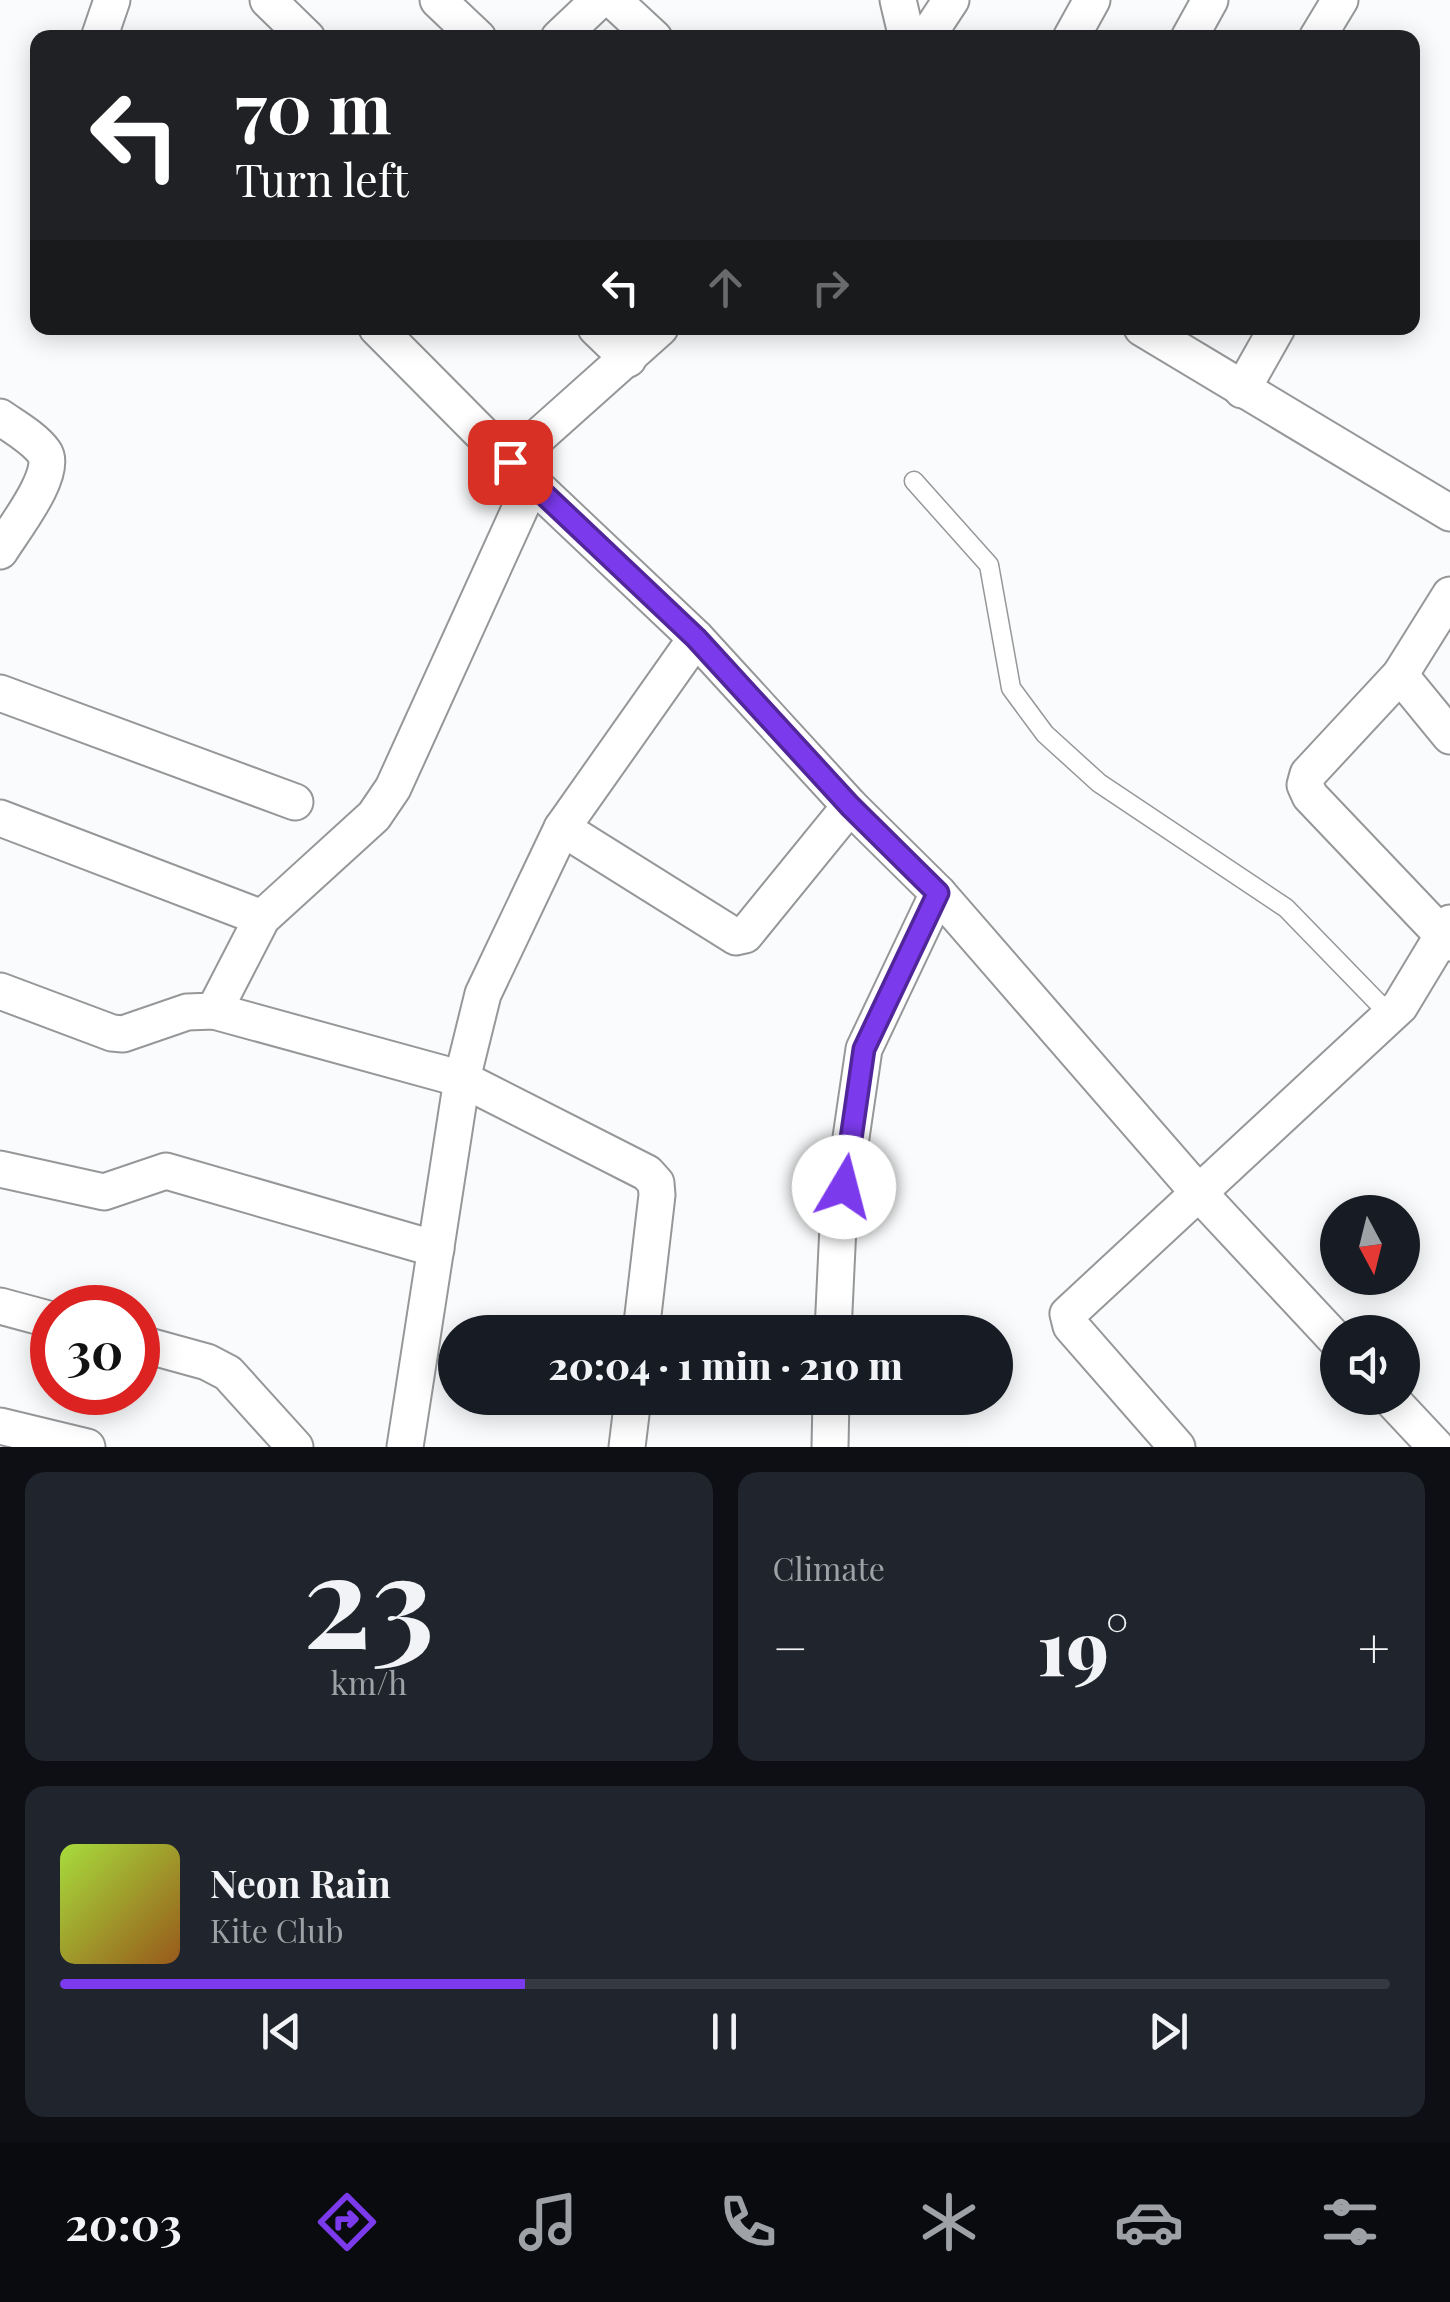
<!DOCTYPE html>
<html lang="en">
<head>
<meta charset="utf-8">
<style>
	body { margin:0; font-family:"Playfair Display",serif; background:#20242c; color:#f1f3f6; height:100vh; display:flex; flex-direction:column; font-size:38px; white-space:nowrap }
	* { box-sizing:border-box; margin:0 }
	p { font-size:32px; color:#9ea1a6 }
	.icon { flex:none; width:55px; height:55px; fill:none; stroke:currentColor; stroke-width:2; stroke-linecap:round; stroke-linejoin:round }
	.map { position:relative; height:1447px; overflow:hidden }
	.side { display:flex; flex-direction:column; gap:25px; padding:25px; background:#0d0f14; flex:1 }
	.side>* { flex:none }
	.banner { position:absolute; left:30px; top:30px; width:1390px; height:305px; border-radius:20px; box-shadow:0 5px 25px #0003; background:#202124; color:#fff; overflow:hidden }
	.needle { width:65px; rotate:173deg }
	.tools { position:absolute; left:1320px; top:1195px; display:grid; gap:20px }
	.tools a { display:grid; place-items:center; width:100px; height:100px; border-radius:50%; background:#171b24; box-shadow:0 5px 25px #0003; font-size:50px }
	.speed { position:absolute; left:30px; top:1285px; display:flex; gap:20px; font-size:50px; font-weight:700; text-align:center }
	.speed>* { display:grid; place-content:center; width:130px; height:130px; border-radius:50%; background:#171b24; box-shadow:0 5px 25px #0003; line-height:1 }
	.speed .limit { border:15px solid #d22; background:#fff; color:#111 }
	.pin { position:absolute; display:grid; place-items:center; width:85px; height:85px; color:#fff; margin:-42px; border-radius:20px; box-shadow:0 5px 15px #0006 }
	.me { position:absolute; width:110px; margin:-55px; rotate:8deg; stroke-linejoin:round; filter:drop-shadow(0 0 8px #0008) }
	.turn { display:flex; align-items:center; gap:35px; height:210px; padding:0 40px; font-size:45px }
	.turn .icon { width:130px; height:130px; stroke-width:2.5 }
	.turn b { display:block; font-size:70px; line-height:85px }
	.lanes { display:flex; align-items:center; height:95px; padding:0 40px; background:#0003; justify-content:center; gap:50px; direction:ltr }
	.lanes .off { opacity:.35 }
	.big { font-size:75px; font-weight:800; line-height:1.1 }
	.side .card { flex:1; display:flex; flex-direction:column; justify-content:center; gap:15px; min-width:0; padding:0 35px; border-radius:20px; background:#20242c }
	.side .dial { align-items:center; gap:0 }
	.dial b { font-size:130px; line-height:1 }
	.song { display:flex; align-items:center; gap:30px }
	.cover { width:120px; height:120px; border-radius:15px; background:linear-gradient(135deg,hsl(80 70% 55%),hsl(30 70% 35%)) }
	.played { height:10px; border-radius:5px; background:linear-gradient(90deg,#7c3aed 35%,#363941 35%) }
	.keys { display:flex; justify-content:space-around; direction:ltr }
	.heat { display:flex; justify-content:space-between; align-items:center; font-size:55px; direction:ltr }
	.side .tiles { flex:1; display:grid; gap:25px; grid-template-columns:1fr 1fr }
	.card:last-child { grid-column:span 2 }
	.trip { position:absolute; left:438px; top:1315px; width:575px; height:100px; border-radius:50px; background:#171b24; box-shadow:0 5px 25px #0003; font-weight:800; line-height:100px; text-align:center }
	.dock { display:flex; height:160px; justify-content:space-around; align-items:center; background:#090b0e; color:#9ea1a6 }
	.dock .icon { width:70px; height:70px }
	.dock .on { color:#7c3aed }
	.dock b { font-size:45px; color:#f1f3f6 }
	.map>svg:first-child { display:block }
</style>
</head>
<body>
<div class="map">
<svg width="1450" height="1447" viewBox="0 0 1450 1447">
	<rect width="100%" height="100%" fill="#fafbfc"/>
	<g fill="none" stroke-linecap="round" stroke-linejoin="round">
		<defs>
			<path id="service" d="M914,481L989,565L1011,688L1045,734L1099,783L1286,908L1390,1015"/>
			<g id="minor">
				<path d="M268,0L307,38"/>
				<path d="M438,0L478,38"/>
				<path d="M613,0L654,38"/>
				<path d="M898,0L907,38"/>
				<path d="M99,38L112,0"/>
				<path d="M559,38L599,0"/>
				<path d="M926,38L951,0"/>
				<path d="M1071,38L1092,0"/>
				<path d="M1189,38L1210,0"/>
				<path d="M1317,38L1340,0"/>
				<path d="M377,328L510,462L696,638L850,806L938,893L1198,1192L1338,1342"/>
				<path d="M596,328L628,359"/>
				<path d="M1142,328L1450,513"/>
				<path d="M1242,390L1277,328"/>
				<path d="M0,417C14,427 34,438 44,452C59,472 12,531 0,551"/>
				<path d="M510,462L660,328"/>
				<path d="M1450,595L1400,675L1308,774L1305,785L1310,796L1450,943"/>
				<path d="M1400,675L1450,736"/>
				<path d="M0,693L295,802"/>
				<path d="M0,818L262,918"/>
				<path d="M562,828L736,937L745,935L850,806"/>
				<path d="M0,991L112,1033L123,1034L187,1012L214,1011L462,1079L647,1173L656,1183L657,1195L641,1332"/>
				<path d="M214,1011L262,918L374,816L393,788L533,480"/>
				<path d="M0,1169L104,1192L166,1171L436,1249"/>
				<path d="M0,1306L52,1320"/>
				<path d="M833,1332L838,1226L864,1049L938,893"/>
				<path d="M138,1343L207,1362L228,1373L295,1447"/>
				<path d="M1390,1398L1436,1447"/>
				<path d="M0,1426L87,1447"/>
				<path d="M405,1447L462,1079L483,994L562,828L696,638"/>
				<path d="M627,1447L633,1398"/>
				<path d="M830,1447L831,1398"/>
				<path d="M1177,1447L1071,1326L1068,1314L1400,1006L1450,923"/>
			</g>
		</defs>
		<use href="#service" stroke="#969798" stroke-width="21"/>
		<use href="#minor" stroke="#969798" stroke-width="39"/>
		<use href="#service" stroke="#fff" stroke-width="18"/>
		<use href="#minor" stroke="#fff" stroke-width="35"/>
	</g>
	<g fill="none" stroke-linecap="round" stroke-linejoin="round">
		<defs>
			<path id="route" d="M510,462L696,638L850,806L938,893L864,1049L844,1187"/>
		</defs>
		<use href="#route" stroke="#51269a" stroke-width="25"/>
		<use href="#route" stroke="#7c3aed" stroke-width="18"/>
	</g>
</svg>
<div class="tools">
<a><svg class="needle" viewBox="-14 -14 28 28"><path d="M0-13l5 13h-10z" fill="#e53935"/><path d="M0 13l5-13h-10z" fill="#9ea1a6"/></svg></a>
<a><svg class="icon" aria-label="sound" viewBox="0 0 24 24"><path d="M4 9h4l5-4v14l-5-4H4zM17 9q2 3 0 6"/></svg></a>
</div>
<div class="speed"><div class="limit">30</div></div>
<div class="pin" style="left:510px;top:462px;background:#d93025"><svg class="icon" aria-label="arrive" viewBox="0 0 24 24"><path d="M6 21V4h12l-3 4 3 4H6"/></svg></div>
<svg class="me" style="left:844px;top:1187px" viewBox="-20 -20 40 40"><circle r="19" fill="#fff"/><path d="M0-13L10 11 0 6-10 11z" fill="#7c3aed"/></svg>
<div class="trip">20:04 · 1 min · 210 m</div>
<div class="banner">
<div class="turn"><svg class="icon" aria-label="left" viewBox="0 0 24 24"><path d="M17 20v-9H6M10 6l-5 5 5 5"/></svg><div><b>70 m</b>Turn left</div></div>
<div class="lanes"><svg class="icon" aria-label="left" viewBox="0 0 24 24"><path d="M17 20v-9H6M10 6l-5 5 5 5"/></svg><svg class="icon off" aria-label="ahead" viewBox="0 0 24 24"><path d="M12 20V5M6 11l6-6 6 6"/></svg><svg class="icon off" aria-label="right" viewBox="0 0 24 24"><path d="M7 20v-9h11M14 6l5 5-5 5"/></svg></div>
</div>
</div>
<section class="side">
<div class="tiles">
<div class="card dial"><b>23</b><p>km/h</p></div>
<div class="card"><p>Climate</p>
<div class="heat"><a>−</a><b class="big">19°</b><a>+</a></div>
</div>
<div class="card">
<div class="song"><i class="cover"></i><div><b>Neon Rain</b><p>Kite Club</p></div></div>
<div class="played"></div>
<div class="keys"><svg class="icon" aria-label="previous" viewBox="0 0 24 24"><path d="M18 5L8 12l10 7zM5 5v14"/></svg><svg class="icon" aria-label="pause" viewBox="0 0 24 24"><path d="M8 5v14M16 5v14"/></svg><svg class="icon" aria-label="next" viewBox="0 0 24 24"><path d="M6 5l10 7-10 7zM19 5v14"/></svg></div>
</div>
</div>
</section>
<nav class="dock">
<b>20:03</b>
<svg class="icon on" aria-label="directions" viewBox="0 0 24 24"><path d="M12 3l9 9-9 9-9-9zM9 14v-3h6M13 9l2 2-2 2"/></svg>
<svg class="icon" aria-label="music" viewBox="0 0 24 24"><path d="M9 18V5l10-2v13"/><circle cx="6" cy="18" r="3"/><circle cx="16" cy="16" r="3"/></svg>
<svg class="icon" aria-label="phone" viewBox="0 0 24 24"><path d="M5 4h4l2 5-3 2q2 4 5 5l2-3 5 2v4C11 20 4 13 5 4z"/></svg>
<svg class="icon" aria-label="climate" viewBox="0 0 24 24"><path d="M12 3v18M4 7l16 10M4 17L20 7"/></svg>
<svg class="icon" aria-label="car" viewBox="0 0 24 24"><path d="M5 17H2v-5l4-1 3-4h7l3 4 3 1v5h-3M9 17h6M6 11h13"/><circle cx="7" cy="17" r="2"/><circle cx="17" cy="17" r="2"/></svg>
<svg class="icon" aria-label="filters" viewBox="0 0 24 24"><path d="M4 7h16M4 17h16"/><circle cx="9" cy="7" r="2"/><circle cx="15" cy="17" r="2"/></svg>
</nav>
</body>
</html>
